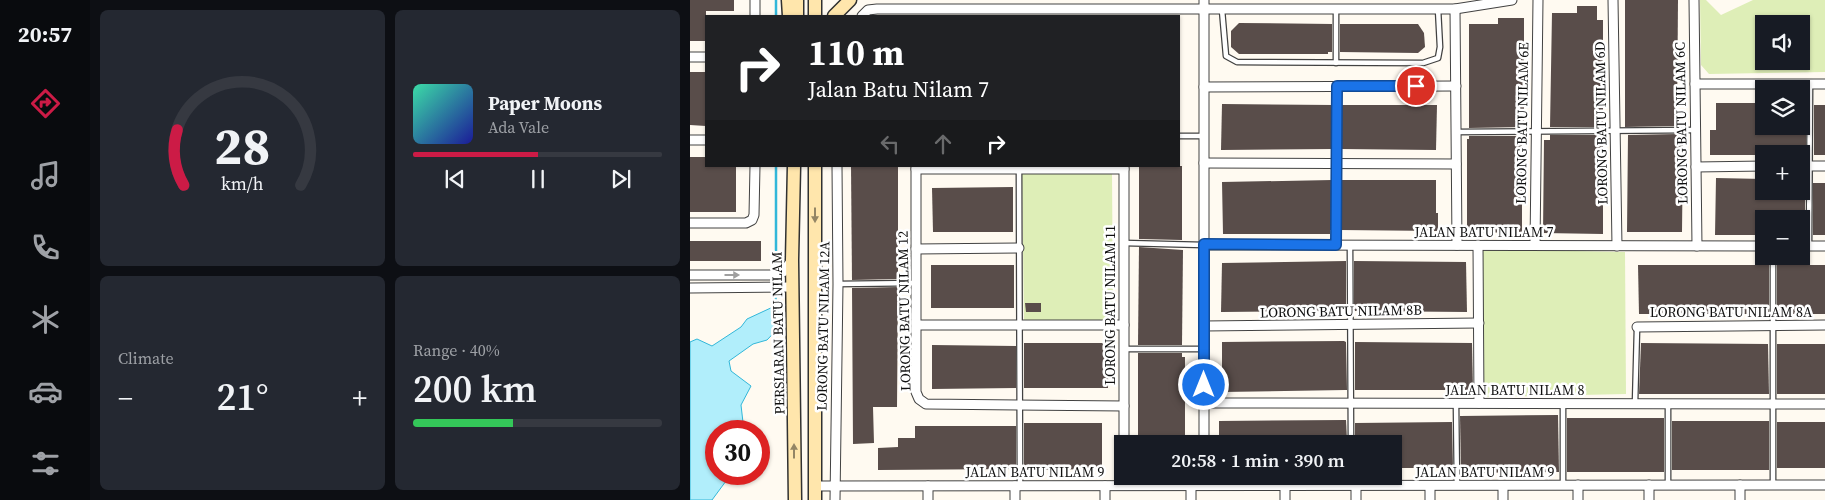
<!DOCTYPE html>
<html lang="en">
<head>
<meta charset="utf-8">
<style>
	body { margin:0; font-family:"Source Serif 4",serif; background:#242831; color:#f1f3f6; height:100vh; display:flex; flex-direction:column; font-size:19px; white-space:nowrap }
	* { box-sizing:border-box; margin:0 }
	p { font-size:16px; color:#9ea1a6 }
	.icon { flex:none; width:28px; height:28px; fill:none; stroke:currentColor; stroke-width:2; stroke-linecap:round; stroke-linejoin:round }
	.map { position:relative; flex:1; overflow:hidden }
	.panel { display:flex; flex-direction:column; gap:10px; padding:10px; background:#0d0f14; width:600px }
	.panel>* { flex:none }
	.hud { position:absolute; left:15px; top:15px; width:475px; height:152px; border-radius:0px; box-shadow:0 1px 4px #0004; background:#202124; color:#fff; overflow:hidden }
	.buttons { position:absolute; left:1065px; top:15px; display:grid; gap:10px }
	.buttons a { display:grid; place-items:center; width:55px; height:55px; border-radius:0px; background:#171b24; box-shadow:0 1px 4px #0004; font-size:25px }
	.speed { position:absolute; left:15px; top:420px; display:flex; gap:10px; font-size:25px; font-weight:700; text-align:center }
	.speed>* { display:grid; place-content:center; width:65px; height:65px; border-radius:50%; background:#171b24; box-shadow:0 1px 4px #0004; line-height:1 }
	.speed .limit { border:8px solid #d22; background:#fff; color:#111 }
	.pin { position:absolute; display:grid; place-items:center; width:42px; height:42px; color:#fff; margin:-21px; border:2px solid #fff; border-radius:50%; box-shadow:0 1px 5px #0007 }
	.me { position:absolute; width:55px; margin:-28px; rotate:0deg; stroke-linejoin:round; filter:drop-shadow(0 0 4px #0008) }
	.turn { display:flex; align-items:center; gap:18px; height:105px; padding:0 20px; font-size:22px }
	.turn .icon { width:65px; height:65px; stroke-width:2.5 }
	.turn b { display:block; font-size:35px; line-height:42px }
	.lanes { display:flex; align-items:center; height:48px; padding:0 20px; background:#0003; justify-content:center; gap:25px; direction:ltr }
	.lanes .off { opacity:.35 }
	.big { font-size:38px; font-weight:600; line-height:1.1 }
	.panel .card { flex:1; display:flex; flex-direction:column; justify-content:center; gap:8px; min-width:0; padding:0 18px; border-radius:8px; background:#242831 }
	.panel .dial { align-items:center; gap:0 }
	.dial svg { height:130px; overflow:visible; fill:none; stroke:#363941; stroke-width:7; stroke-linecap:round; text-anchor:middle }
	.dial text { fill:#f1f3f6; stroke:none }
	.song { display:flex; align-items:center; gap:15px }
	.cover { width:60px; height:60px; border-radius:8px; background:linear-gradient(135deg,hsl(160 70% 55%),hsl(240 70% 35%)) }
	.played { height:5px; border-radius:2px; background:linear-gradient(90deg,#cc1b46 50%,#363941 50%) }
	.keys { display:flex; justify-content:space-around; direction:ltr }
	.heat { display:flex; justify-content:space-between; align-items:center; font-size:28px; direction:ltr }
	.charge { height:8px; border-radius:4px; background:linear-gradient(90deg,#34c759 40%,#363941 0) }
	.panel .tiles { flex:1; display:grid; gap:10px; grid-template-columns:repeat(2,1fr) }
	.trip { position:absolute; left:424px; top:435px; width:288px; height:50px; border-radius:0px; background:#171b24; box-shadow:0 1px 4px #0004; font-weight:600; line-height:50px; text-align:center }
	main { display:flex; flex:1; min-height:0 }
	.menu { display:flex; flex-direction:column; width:90px; justify-content:space-around; align-items:center; background:#090b0e; color:#9ea1a6 }
	.menu .icon { width:35px; height:35px }
	.menu .on { color:#cc1b46 }
	.menu b { font-size:22px; color:#f1f3f6 }
	.map>svg:first-child { display:block }
</style>
</head>
<body>
<main>
<nav class="menu">
<b>20:57</b>
<svg class="icon on" aria-label="directions" viewBox="0 0 24 24"><path d="M12 3l9 9-9 9-9-9zM9 14v-3h6M13 9l2 2-2 2"/></svg>
<svg class="icon" aria-label="music" viewBox="0 0 24 24"><path d="M9 18V5l10-2v13"/><circle cx="6" cy="18" r="3"/><circle cx="16" cy="16" r="3"/></svg>
<svg class="icon" aria-label="phone" viewBox="0 0 24 24"><path d="M5 4h4l2 5-3 2q2 4 5 5l2-3 5 2v4C11 20 4 13 5 4z"/></svg>
<svg class="icon" aria-label="climate" viewBox="0 0 24 24"><path d="M12 3v18M4 7l16 10M4 17L20 7"/></svg>
<svg class="icon" aria-label="car" viewBox="0 0 24 24"><path d="M5 17H2v-5l4-1 3-4h7l3 4 3 1v5h-3M9 17h6M6 11h13"/><circle cx="7" cy="17" r="2"/><circle cx="17" cy="17" r="2"/></svg>
<svg class="icon" aria-label="filters" viewBox="0 0 24 24"><path d="M4 7h16M4 17h16"/><circle cx="9" cy="7" r="2"/><circle cx="15" cy="17" r="2"/></svg>
</nav>
<section class="panel">
<div class="tiles">
<div class="card dial"><svg viewBox="0 0 100 80">
<path d="M14 69A42 42 0 1 1 86 69"/>
<path d="M14 69A42 42 0 0 1 10 35" stroke="#cc1b46"/>
<text x="50" y="56" font-size="32" font-weight="700">28</text>
<text x="50" y="72" font-size="11">km/h</text>
</svg></div>
<div class="card">
<div class="song"><i class="cover"></i><div><b>Paper Moons</b><p>Ada Vale</p></div></div>
<div class="played"></div>
<div class="keys"><svg class="icon" aria-label="previous" viewBox="0 0 24 24"><path d="M18 5L8 12l10 7zM5 5v14"/></svg><svg class="icon" aria-label="pause" viewBox="0 0 24 24"><path d="M8 5v14M16 5v14"/></svg><svg class="icon" aria-label="next" viewBox="0 0 24 24"><path d="M6 5l10 7-10 7zM19 5v14"/></svg></div>
</div>
<div class="card"><p>Climate</p>
<div class="heat"><a>−</a><b class="big">21°</b><a>+</a></div>
</div>
<div class="card"><p>Range · 40%</p><b class="big">200 km</b><div class="charge"></div></div>
</div>
</section>
<div class="map">
<svg width="1135" height="500" viewBox="0 0 1135 500">
	<rect width="100%" height="100%" fill="#fffaf1"/>
	<g fill="#deeeb7" fill-rule="evenodd">
		<path d="M1010,0H1016L1031,15L1063,0H1135V72L1019,74L1011,65ZM1074,24H1111V61H1074Z"/>
		<path d="M422,173L423,320L334,321L332,174Z"/>
		<path d="M792,249L935,252L936,394L792,397Z"/>
	</g>
	<path fill="#b1eefb" stroke="#32b7d9" d="M85,306L95,321L77,340L63,344L39,361L41,371L61,386L51,405L54,431H26V474H39L36,481L22,500H0V342L7,339L22,346L51,327L57,319Z"/>
	<g fill="none" stroke-linecap="round" stroke-linejoin="round">
		<g stroke="#32b7d9" stroke-width="2.5">
			<path d="M86,16V0"/>
			<path d="M86,285V166"/>
			<path d="M85,306L86,290"/>
		</g>
	</g>
	<g fill="#594d4a">
		<path d="M0,0H44V11H16V41H0Z"/>
		<path d="M935,0H988L987,126L935,127Z"/>
		<path d="M887,6H907V20H913V127H860L862,13H887Z"/>
		<path d="M808,18H834V127L779,128V24H808Z"/>
		<path d="M549,23L642,24V52H638V54H549L541,47V31Z"/>
		<path d="M650,24H728L734,33L735,47L728,53L650,52Z"/>
		<path d="M0,72H16V126L0,125Z"/>
		<path d="M1026,103H1074V130H1111V104H1116V155H1020V130H1026Z"/>
		<path d="M532,104L643,105V149L531,150Z"/>
		<path d="M651,105H747L746,150L651,149Z"/>
		<rect x="1124" y="105" width="11" height="50"/>
		<path d="M987,134V140H993L992,232H937L938,135Z"/>
		<path d="M860,135H913V234L853,233L854,140H860Z"/>
		<path d="M779,136H832V233L777,232V139H779Z"/>
		<path d="M0,157H16V166H46V212H0Z"/>
		<path d="M161,166H208V279L162,280Z"/>
		<path d="M449,166H492V240L449,239Z"/>
		<path d="M1026,178L1074,179V191H1111V183H1115V235H1111V219H1074V235H1025Z"/>
		<path d="M642,180V230H640V234H533L532,182Z"/>
		<path d="M650,180H746V213H748V231L650,230Z"/>
		<rect x="1123" y="183" width="12" height="52"/>
		<path d="M323,187V232H243L242,188Z"/>
		<rect x="0" y="241" width="71" height="20"/>
		<path d="M449,247L493,250L492,345H448Z"/>
		<path d="M656,261V311L531,312L532,263Z"/>
		<path d="M664,261L776,262L777,312L664,311Z"/>
		<rect x="241" y="265" width="83" height="43"/>
		<path d="M948,265H1079V314H949Z"/>
		<rect x="1087" y="265" width="48" height="49"/>
		<path d="M208,287L207,407H183L184,443L163,444L162,288Z"/>
		<path d="M335,303H351V312H336Z"/>
		<path d="M654,341L656,342L657,390H655L532,392V342Z"/>
		<path d="M665,342L782,343L783,390H665Z"/>
		<path d="M334,343H419L418,388H334Z"/>
		<path d="M951,343L1078,344L1079,394H949Z"/>
		<rect x="1087" y="344" width="48" height="50"/>
		<path d="M242,345L326,346V388L242,389Z"/>
		<path d="M448,353H492V357H495V444H448Z"/>
		<path d="M868,415L869,472L771,473L770,416Z"/>
		<rect x="877" y="418" width="97" height="54"/>
		<path d="M656,420L657,440L529,442V421Z"/>
		<rect x="982" y="421" width="97" height="49"/>
		<path d="M762,422L763,468H702V442H665V423Z"/>
		<rect x="1087" y="422" width="48" height="46"/>
		<path d="M334,423H412V469L334,470Z"/>
		<path d="M225,426H326V469L188,470V448L208,447V438H225Z"/>
	</g>
	<g fill="none" stroke-linecap="round" stroke-linejoin="round">
		<defs>
			<g id="lane">
				<path d="M646,9V63"/>
				<path d="M532,10L536,56L547,62L733,63L748,58L750,47L748,9"/>
				<path d="M766,132L1005,130"/>
				<path d="M489,136H514"/>
				<path d="M329,168L330,486"/>
				<path d="M434,243L514,245"/>
				<path d="M646,245L647,86"/>
				<path d="M660,245L661,444"/>
				<path d="M1119,246L1120,84"/>
				<path d="M1083,256V485"/>
				<path d="M148,284L226,283"/>
				<path d="M434,349H514"/>
				<path d="M766,403L767,486"/>
				<path d="M873,404V485"/>
				<path d="M945,404L947,328"/>
				<path d="M978,404V485"/>
			</g>
			<g id="street">
				<path d="M514,0V444"/>
				<path d="M923,0L927,246"/>
				<path d="M1004,0L1007,246"/>
				<path d="M765,9L767,245"/>
				<path d="M65,16V0"/>
				<path d="M172,16L178,10L187,9H765L822,0"/>
				<path d="M0,57H16"/>
				<path d="M1005,84H1135"/>
				<path d="M514,87L766,86"/>
				<path d="M0,140H16"/>
				<path d="M514,163L766,164"/>
				<path d="M226,166V392L229,399L236,404L434,406"/>
				<path d="M434,166V444"/>
				<path d="M1111,166H1135"/>
				<path d="M1006,167L1074,166"/>
				<path d="M226,169H434"/>
				<path d="M0,223H56L62,220L64,215L65,166"/>
				<path d="M514,245L1074,246"/>
				<path d="M788,245L789,403"/>
				<path d="M845,245L848,0"/>
				<path d="M1111,246H1135"/>
				<path d="M226,249L329,248"/>
				<path d="M0,275H83L93,272L102,260"/>
				<path d="M0,288L102,287"/>
				<path d="M227,325H434"/>
				<path d="M514,326L789,323"/>
				<path d="M947,327L1135,325"/>
				<path d="M514,403L1135,404"/>
				<path d="M888,485V500"/>
				<path d="M959,485V500"/>
				<path d="M1050,485V500"/>
				<path d="M125,486L1135,485"/>
				<path d="M238,486V500"/>
				<path d="M325,486V500"/>
				<path d="M415,486V500"/>
				<path d="M501,486V500"/>
				<path d="M595,486V500"/>
				<path d="M666,486V500"/>
				<path d="M740,486V500"/>
				<path d="M813,486V500"/>
				<path d="M145,500L148,284L147,166"/>
			</g>
			<g id="secondary">
				<path d="M98,0L99,16"/>
				<path d="M107,16V0"/>
				<path d="M125,16V0"/>
				<path d="M144,16L160,0"/>
				<path d="M104,166L102,260L105,500"/>
				<path d="M125,166V500"/>
			</g>
		</defs>
		<use href="#lane" stroke="#424242" stroke-width="7"/>
		<use href="#street" stroke="#424242" stroke-width="11"/>
		<use href="#secondary" stroke="#313131" stroke-width="15"/>
		<use href="#lane" stroke="#fff" stroke-width="4.5"/>
		<use href="#street" stroke="#fff" stroke-width="9"/>
		<use href="#secondary" stroke="#ffe6ac" stroke-width="12"/>
	</g>
	<defs><path id="oneway-solid" d="M-6-.8H1V-3.2L6.5 0L1 3.2V.8H-6Z" transform="scale(1.25)"/></defs>
	<g fill="#938565">
		<use href="#oneway-solid" transform="translate(125 215) rotate(90)"/>
		<use href="#oneway-solid" transform="translate(104 451) rotate(-90)"/>
	</g>
	<use fill="#9f9f9f" href="#oneway-solid" transform="translate(42 275)"/>
	<g fill="none" stroke-linecap="round" stroke-linejoin="round">
		<defs>
			<path id="route" d="M514,385V244L646,245L647,86H726"/>
		</defs>
		<use href="#route" stroke="#114b97" stroke-width="12"/>
		<use href="#route" stroke="#1a73e8" stroke-width="9"/>
	</g>
	<g text-anchor="middle" stroke-width="5" stroke-linejoin="round" paint-order="stroke">
		<g font-size="14" fill="#0f0f0f" stroke="#fff">
			<text transform="translate(832 123) rotate(-89)" y="5">LORONG BATU NILAM 6E</text>
			<text transform="translate(911 123) rotate(-91)" y="5">LORONG BATU NILAM 6D</text>
			<text transform="translate(991 123) rotate(-91)" y="5">LORONG BATU NILAM 6C</text>
			<text x="794" y="237">JALAN BATU NILAM 7</text>
			<text transform="translate(420 305) rotate(-90)" y="5">LORONG BATU NILAM 11</text>
			<text transform="translate(214 311) rotate(-91)" y="5">LORONG BATU NILAM 12</text>
			<text transform="translate(651 311) rotate(-1)" y="5">LORONG BATU NILAM 8B</text>
			<text x="1041" y="317">LORONG BATU NILAM 8A</text>
			<text transform="translate(133 326) rotate(-89)" y="5">LORONG BATU NILAM 12A</text>
			<text transform="translate(88 333) rotate(-91)" y="5">PERSIARAN BATU NILAM</text>
			<text x="825" y="395">JALAN BATU NILAM 8</text>
			<text x="345" y="477">JALAN BATU NILAM 9</text>
			<text x="795" y="477">JALAN BATU NILAM 9</text>
		</g>
	</g>
</svg>
<div class="buttons">
<a><svg class="icon" aria-label="sound" viewBox="0 0 24 24"><path d="M4 9h4l5-4v14l-5-4H4zM17 9q2 3 0 6"/></svg></a>
<a><svg class="icon" aria-label="layers" viewBox="0 0 24 24"><path d="M12 4l9 5-9 5-9-5zM3 14l9 5 9-5"/></svg></a>
<a>+</a>
<a>−</a>
</div>
<div class="speed"><div class="limit">30</div></div>
<div class="pin" style="left:726px;top:86px;background:#d93025"><svg class="icon" aria-label="arrive" viewBox="0 0 24 24"><path d="M6 21V4h12l-3 4 3 4H6"/></svg></div>
<svg class="me" style="left:514px;top:385px" viewBox="-20 -20 40 40"><circle r="17" fill="#1a73e8" stroke="#fff" stroke-width="3"/><path d="M0-11L8 9 0 5-8 9z" fill="#fff"/></svg>
<div class="trip">20:58 · 1 min · 390 m</div>
<div class="hud">
<div class="turn"><svg class="icon" aria-label="right" viewBox="0 0 24 24"><path d="M7 20v-9h11M14 6l5 5-5 5"/></svg><div><b>110 m</b>Jalan Batu Nilam 7</div></div>
<div class="lanes"><svg class="icon off" aria-label="left" viewBox="0 0 24 24"><path d="M17 20v-9H6M10 6l-5 5 5 5"/></svg><svg class="icon off" aria-label="ahead" viewBox="0 0 24 24"><path d="M12 20V5M6 11l6-6 6 6"/></svg><svg class="icon" aria-label="right" viewBox="0 0 24 24"><path d="M7 20v-9h11M14 6l5 5-5 5"/></svg></div>
</div>
</div>
</main>
</body>
</html>
